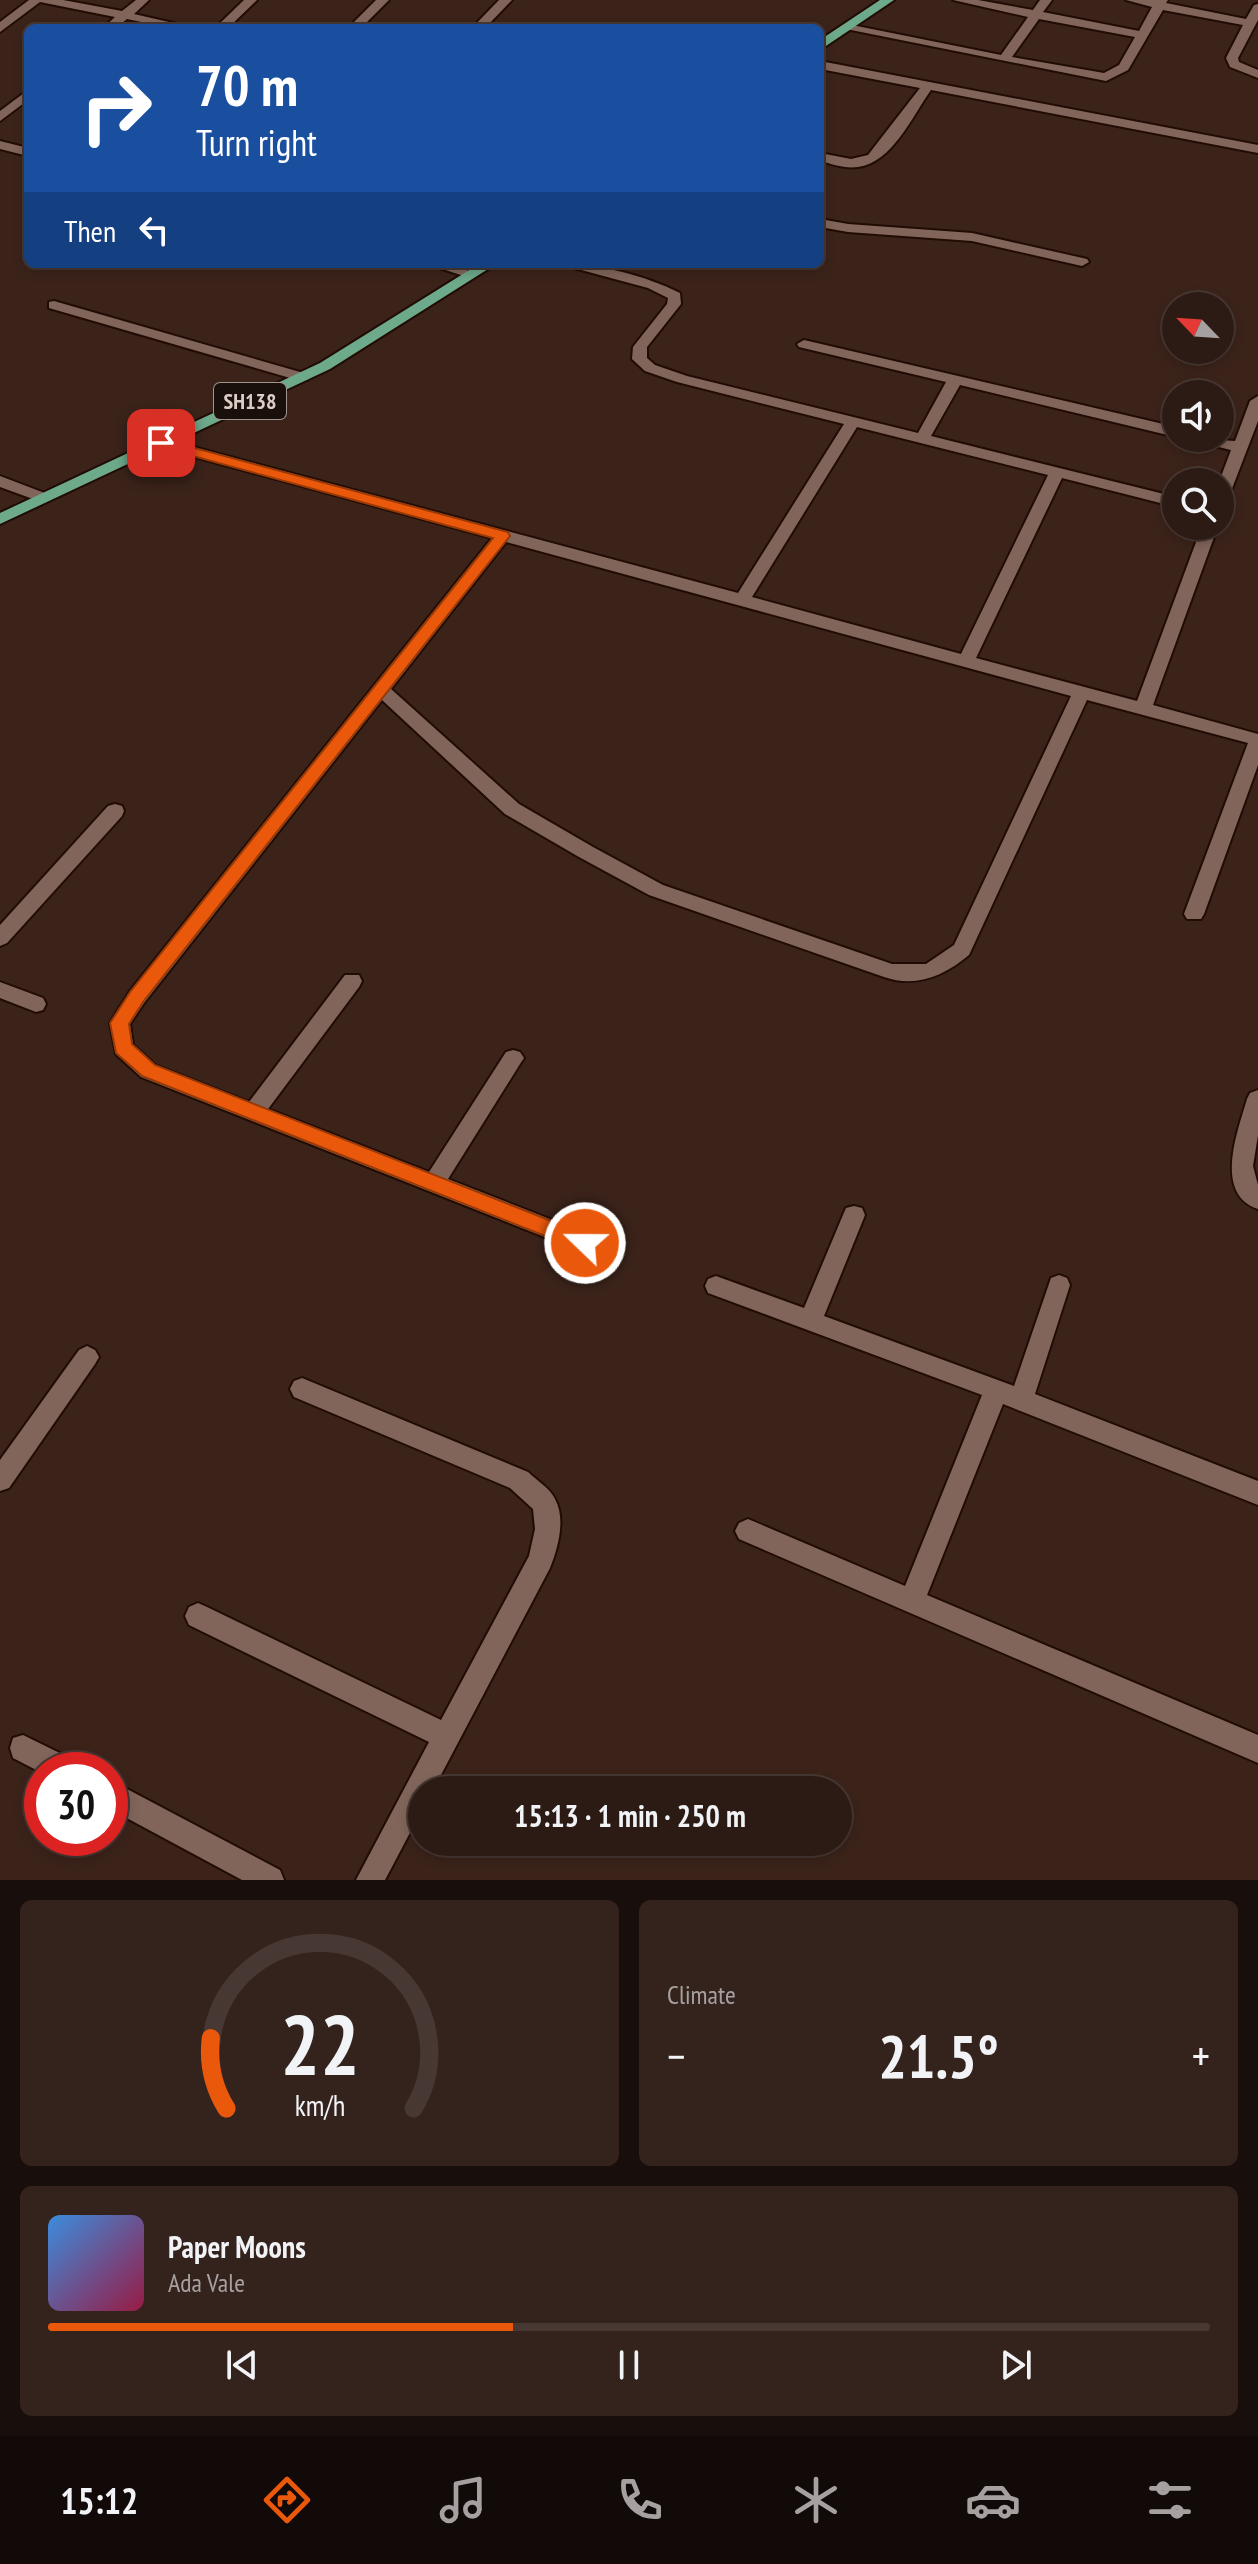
<!DOCTYPE html>
<html lang="en">
<head>
<meta charset="utf-8">
<style>
	body { margin:0; font-family:"PT Sans Narrow",sans-serif; background:#34231d; color:#f1f3f6; height:100vh; display:flex; flex-direction:column; font-size:30px; white-space:nowrap }
	* { box-sizing:border-box; margin:0 }
	p { font-size:26px; color:#a6a1a0 }
	.icon { flex:none; width:44px; height:44px; fill:none; stroke:currentColor; stroke-width:2; stroke-linecap:round; stroke-linejoin:round }
	.map { position:relative; height:1880px; overflow:hidden }
	.drawer { display:flex; flex-direction:column; gap:20px; padding:20px; background:#180e0b; flex:1 }
	.drawer>* { flex:none }
	.banner { position:absolute; left:24px; top:24px; width:800px; height:244px; border-radius:12px; box-shadow:0 4px 12px #0003,0 0 0 2px #483834; background:#1a4fa0; color:#fff; overflow:hidden }
	.needle { width:52px; rotate:295deg }
	.controls { position:absolute; left:1162px; top:292px; display:grid; gap:16px }
	.controls a { display:grid; place-items:center; width:72px; height:72px; border-radius:50%; background:#2c1a14; box-shadow:0 4px 12px #0003,0 0 0 2px #483834; font-size:40px }
	.speed { position:absolute; left:24px; top:1752px; display:flex; gap:16px; font-size:40px; font-weight:700; text-align:center }
	.speed>* { display:grid; place-content:center; width:104px; height:104px; border-radius:50%; background:#2c1a14; box-shadow:0 4px 12px #0003,0 0 0 2px #483834; line-height:1 }
	.speed .limit { border:12px solid #d22; background:#fff; color:#111 }
	.pin { position:absolute; display:grid; place-items:center; width:68px; height:68px; color:#fff; margin:-34px; border-radius:16px; box-shadow:0 4px 12px #0006 }
	.me { position:absolute; width:88px; margin:-44px; rotate:292deg; stroke-linejoin:round; filter:drop-shadow(0 0 6px #0008) }
	.turn { display:flex; align-items:center; gap:28px; height:168px; padding:0 40px; font-size:36px }
	.turn .icon { width:104px; height:104px; stroke-width:2.5 }
	.turn b { display:block; font-size:56px; line-height:68px }
	.then { display:flex; align-items:center; height:76px; padding:0 40px; background:#0003; gap:16px; font-size:30px }
	.big { font-size:60px; font-weight:800; line-height:1.1 }
	.drawer .tile { flex:1; display:flex; flex-direction:column; justify-content:center; gap:12px; min-width:0; padding:0 28px; border-radius:12px; background:#34231d }
	.drawer .dial { align-items:center; gap:0 }
	.dial svg { height:208px; overflow:visible; fill:none; stroke:#483834; stroke-width:7; stroke-linecap:round; text-anchor:middle }
	.dial text { fill:#f1f3f6; stroke:none }
	.song { display:flex; align-items:center; gap:24px }
	.cover { width:96px; height:96px; border-radius:12px; background:linear-gradient(135deg,hsl(210 70% 55%),hsl(340 70% 35%)) }
	.played { height:8px; border-radius:4px; background:linear-gradient(90deg,#ea580c 40%,#483834 40%) }
	.keys { display:flex; justify-content:space-around; direction:ltr }
	.heat { display:flex; justify-content:space-between; align-items:center; font-size:44px; direction:ltr }
	.drawer .tiles { flex:1; display:grid; gap:20px; grid-template-columns:1fr 1fr }
	.tile:last-child { grid-column:span 2 }
	.trip { position:absolute; left:408px; top:1776px; width:444px; height:80px; border-radius:40px; background:#2c1a14; box-shadow:0 4px 12px #0003,0 0 0 2px #483834; font-weight:800; line-height:80px; text-align:center }
	.menu { display:flex; height:128px; justify-content:space-around; align-items:center; background:#120a08; color:#a6a1a0 }
	.menu .icon { width:56px; height:56px }
	.menu .on { color:#ea580c }
	.menu b { font-size:36px; color:#f1f3f6 }
	.map>svg:first-child { display:block }
</style>
</head>
<body>
<div class="map">
<svg width="1258" height="1880" viewBox="0 0 1258 1880">
	<rect width="100%" height="100%" fill="#3b231a"/>
	<g fill="none" stroke-linecap="round" stroke-linejoin="round">
		<defs>
			<g id="minor">
				<path d="M29,0H63L122,11L136,0H149L134,14L195,28H170L127,19L116,28H103L115,17L40,2L0,32V22Z"/>
				<path d="M244,0H257L228,28H215Z"/>
				<path d="M376,0H389L361,28H348Z"/>
				<path d="M499,0H512L485,28H472Z"/>
				<path d="M953,0H978L1033,10L1040,0H1052L1043,12L1139,31L1152,7L1126,0H1168L1166,3L1246,19L1254,5L1258,4V20L1238,58L1239,62L1258,70V78L1230,67L1226,58L1243,25L1163,10L1128,70L1106,81L841,28L847,24L1001,55L1028,17ZM1039,19L1135,37L1119,65L1104,73L1012,57Z"/>
				<path d="M820,61L1258,145V153L931,90C913,115 892,163 858,167C845,169 832,164 820,161V153L851,159L868,155L920,88L820,69Z"/>
				<path d="M28,90V100L0,121V111Z"/>
				<path d="M0,141L28,148V156L0,149Z"/>
				<path d="M820,219L848,224L972,233L1087,259L1089,262L1082,266L972,241L848,232L820,227Z"/>
				<path d="M427,264H450L477,274L470,278Z"/>
				<path d="M559,264C600,264 644,275 680,293L681,304L647,347V358L655,365L687,376L918,433L946,382L799,347L797,344L804,340L1176,427V437L960,385L931,436L1176,497V507L1062,478L976,658L1137,701L1202,526H1218L1153,705L1258,734V765L1204,914L1201,919H1187L1184,914L1248,743L1087,700L969,955C944,976 916,988 884,977L649,895L579,857L505,814L382,700L144,1003L130,1024L133,1045L155,1065L249,1102L345,975H359L362,981L359,987L268,1109L429,1172L506,1052L513,1050L520,1052L524,1058L520,1064L448,1179L593,1236L596,1243L593,1250L585,1253L141,1077L116,1054L110,1023L130,991L492,538L155,446V440H167L738,593L844,424L677,382L645,371L632,359L633,347L667,304L668,298L648,288ZM857,427L1048,475L961,654L752,597ZM506,542L1071,696L954,945L926,964H892L663,885L593,847L519,804L391,689Z"/>
				<path d="M54,301L307,374L310,377L307,380H297L49,308V302Z"/>
				<path d="M1258,396V421L1228,499L1220,504L1219,482L1231,450L1194,441L1192,438L1235,441L1250,401Z"/>
				<path d="M0,476L50,495L52,498L44,503L0,487Z"/>
				<path d="M115,804L122,806L124,811L122,816L7,943L0,946V925L108,806Z"/>
				<path d="M0,982L43,998L46,1004L43,1010L36,1012L0,998Z"/>
				<path d="M1258,1090V1135L1253,1166L1258,1185V1209C1213,1194 1238,1130 1247,1099L1250,1093Z"/>
				<path d="M854,1206L862,1208L865,1215L824,1316L1014,1386L1051,1278L1059,1275L1067,1278L1070,1285L1035,1394L1258,1481V1505L1003,1404L927,1595L1258,1735V1763L739,1539L735,1531L739,1523L748,1519L905,1586L982,1395L708,1293L705,1286L708,1279L716,1276L804,1308L843,1215L846,1208Z"/>
				<path d="M87,1346L95,1350L99,1357L95,1364L9,1488L0,1491V1460L79,1350Z"/>
				<path d="M302,1378L528,1472C536,1480 550,1488 555,1499C566,1519 558,1548 550,1568L433,1790H422V1810L385,1880H356L429,1742L189,1625L185,1616L189,1607L198,1603L207,1607L441,1720L529,1556L535,1529L533,1509L510,1488L294,1397L290,1389L294,1381Z"/>
				<path d="M23,1735L74,1760L78,1770H42V1773L13,1758L10,1748L13,1738Z"/>
				<path d="M110,1780L280,1870L284,1880H242L110,1809Z"/>
			</g>
			<g id="major">
				<path d="M880,0H894L820,50V40Z"/>
				<path d="M479,264H496L330,369L0,524V513L320,363Z"/>
			</g>
		</defs>
		<use href="#minor" stroke="#210c04" stroke-width="4"/>
		<use href="#major" stroke="#210c04" stroke-width="4"/>
		<use href="#minor" fill="#81655a" fill-rule="evenodd"/>
		<use href="#major" fill="#6da98b" fill-rule="evenodd"/>
	</g>
	<path fill="#ea580c" stroke="#983908" stroke-width="2" d="M161,439L508,532L510,536L143,1002L129,1024L132,1044L155,1065L592,1237L595,1243L592,1249L585,1252L578,1249L142,1076L116,1053L110,1023L130,992L493,538L156,446V440Z"/>
	<g text-anchor="middle" stroke-width="8" stroke-linejoin="round" paint-order="stroke">
		<rect fill="#1a100b" stroke="#a2948f" stroke-width="2" x="214" y="383" width="72" height="36" rx="6"/>
		<g font-size="22" font-weight="bold" fill="#ddcdc7">
			<text x="250" y="409">SH138</text>
		</g>
	</g>
</svg>
<div class="controls">
<a><svg class="needle" viewBox="-14 -14 28 28"><path d="M0-13l5 13h-10z" fill="#e53935"/><path d="M0 13l5-13h-10z" fill="#a6a1a0"/></svg></a>
<a><svg class="icon" aria-label="sound" viewBox="0 0 24 24"><path d="M4 9h4l5-4v14l-5-4H4zM17 9q2 3 0 6"/></svg></a>
<a><svg class="icon" aria-label="search" viewBox="0 0 24 24"><circle cx="10" cy="10" r="6"/><path d="M15 15l6 6"/></svg></a>
</div>
<div class="speed"><div class="limit">30</div></div>
<div class="pin" style="left:161px;top:443px;background:#d93025"><svg class="icon" aria-label="arrive" viewBox="0 0 24 24"><path d="M6 21V4h12l-3 4 3 4H6"/></svg></div>
<svg class="me" style="left:585px;top:1243px" viewBox="-20 -20 40 40"><circle r="17" fill="#ea580c" stroke="#fff" stroke-width="3"/><path d="M0-11L8 9 0 5-8 9z" fill="#fff"/></svg>
<div class="trip">15:13 · 1 min · 250 m</div>
<div class="banner">
<div class="turn"><svg class="icon" aria-label="right" viewBox="0 0 24 24"><path d="M7 20v-9h11M14 6l5 5-5 5"/></svg><div><b>70 m</b>Turn right</div></div>
<div class="then">Then<svg class="icon" aria-label="left" viewBox="0 0 24 24"><path d="M17 20v-9H6M10 6l-5 5 5 5"/></svg></div>
</div>
</div>
<section class="drawer">
<div class="tiles">
<div class="tile dial"><svg viewBox="0 0 100 80">
<path d="M14 69A42 42 0 1 1 86 69"/>
<path d="M14 69A42 42 0 0 1 8 42" stroke="#ea580c"/>
<text x="50" y="56" font-size="32" font-weight="700">22</text>
<text x="50" y="72" font-size="11">km/h</text>
</svg></div>
<div class="tile"><p>Climate</p>
<div class="heat"><a>−</a><b class="big">21.5°</b><a>+</a></div>
</div>
<div class="tile">
<div class="song"><i class="cover"></i><div><b>Paper Moons</b><p>Ada Vale</p></div></div>
<div class="played"></div>
<div class="keys"><svg class="icon" aria-label="previous" viewBox="0 0 24 24"><path d="M18 5L8 12l10 7zM5 5v14"/></svg><svg class="icon" aria-label="pause" viewBox="0 0 24 24"><path d="M8 5v14M16 5v14"/></svg><svg class="icon" aria-label="next" viewBox="0 0 24 24"><path d="M6 5l10 7-10 7zM19 5v14"/></svg></div>
</div>
</div>
</section>
<nav class="menu">
<b>15:12</b>
<svg class="icon on" aria-label="directions" viewBox="0 0 24 24"><path d="M12 3l9 9-9 9-9-9zM9 14v-3h6M13 9l2 2-2 2"/></svg>
<svg class="icon" aria-label="music" viewBox="0 0 24 24"><path d="M9 18V5l10-2v13"/><circle cx="6" cy="18" r="3"/><circle cx="16" cy="16" r="3"/></svg>
<svg class="icon" aria-label="phone" viewBox="0 0 24 24"><path d="M5 4h4l2 5-3 2q2 4 5 5l2-3 5 2v4C11 20 4 13 5 4z"/></svg>
<svg class="icon" aria-label="climate" viewBox="0 0 24 24"><path d="M12 3v18M4 7l16 10M4 17L20 7"/></svg>
<svg class="icon" aria-label="car" viewBox="0 0 24 24"><path d="M5 17H2v-5l4-1 3-4h7l3 4 3 1v5h-3M9 17h6M6 11h13"/><circle cx="7" cy="17" r="2"/><circle cx="17" cy="17" r="2"/></svg>
<svg class="icon" aria-label="filters" viewBox="0 0 24 24"><path d="M4 7h16M4 17h16"/><circle cx="9" cy="7" r="2"/><circle cx="15" cy="17" r="2"/></svg>
</nav>
</body>
</html>
